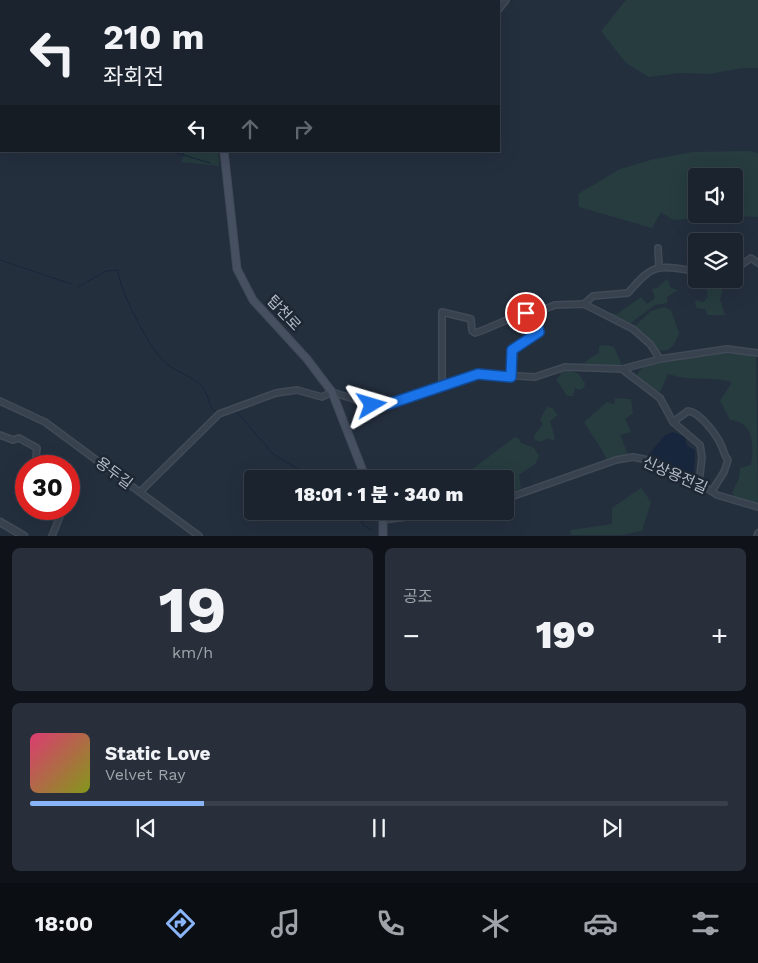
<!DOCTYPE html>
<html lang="ko">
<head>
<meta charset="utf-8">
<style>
	body { margin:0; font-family:"Work Sans","Noto Sans KR",sans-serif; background:#282f3a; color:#f1f3f6; height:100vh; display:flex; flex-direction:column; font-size:19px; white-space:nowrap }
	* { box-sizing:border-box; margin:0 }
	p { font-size:16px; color:#a0a4aa }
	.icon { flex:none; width:28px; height:28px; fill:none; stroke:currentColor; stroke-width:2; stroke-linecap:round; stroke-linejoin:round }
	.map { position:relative; height:536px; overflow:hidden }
	.drawer { display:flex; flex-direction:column; gap:12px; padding:12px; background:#0f1319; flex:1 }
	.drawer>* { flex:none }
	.guide { position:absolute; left:0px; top:0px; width:500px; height:152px; box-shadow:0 5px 20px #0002,0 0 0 1px #39404a; background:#1b232e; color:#f1f3f6; overflow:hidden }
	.buttons { position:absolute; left:688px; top:168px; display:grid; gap:10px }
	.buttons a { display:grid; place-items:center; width:55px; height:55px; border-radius:5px; background:#1b232e; box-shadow:0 5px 20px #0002,0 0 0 1px #39404a; font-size:25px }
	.speed { position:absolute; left:15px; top:455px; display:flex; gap:10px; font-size:25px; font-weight:700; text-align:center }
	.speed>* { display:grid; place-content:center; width:65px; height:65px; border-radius:50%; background:#1b232e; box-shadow:0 5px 20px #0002,0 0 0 1px #39404a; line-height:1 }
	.speed .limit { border:8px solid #d22; background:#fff; color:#111 }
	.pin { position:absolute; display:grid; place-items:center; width:42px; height:42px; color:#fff; margin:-21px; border:2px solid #fff; border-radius:50%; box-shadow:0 1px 5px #0007 }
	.me { position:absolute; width:55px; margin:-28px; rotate:83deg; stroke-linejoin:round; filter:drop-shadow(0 0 4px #0008) }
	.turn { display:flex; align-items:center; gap:18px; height:105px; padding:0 20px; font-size:22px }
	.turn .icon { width:65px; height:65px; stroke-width:2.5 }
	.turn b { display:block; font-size:35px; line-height:42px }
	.lanes { display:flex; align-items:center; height:48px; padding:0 20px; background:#0003; justify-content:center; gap:25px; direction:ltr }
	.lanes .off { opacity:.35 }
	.big { font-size:38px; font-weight:800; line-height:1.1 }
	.drawer .tile { flex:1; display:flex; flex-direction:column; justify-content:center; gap:8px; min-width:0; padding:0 18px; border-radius:8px; background:#282f3a }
	.drawer .dial { align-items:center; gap:0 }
	.dial b { font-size:65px; line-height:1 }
	.song { display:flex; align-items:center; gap:15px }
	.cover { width:60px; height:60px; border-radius:8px; background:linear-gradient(135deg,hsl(340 70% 55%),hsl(70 70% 35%)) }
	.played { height:5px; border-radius:2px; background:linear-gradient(90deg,#8ab4f8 25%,#39404a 25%) }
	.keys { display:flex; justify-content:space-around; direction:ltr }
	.heat { display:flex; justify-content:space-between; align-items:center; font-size:28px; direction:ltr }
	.drawer .tiles { flex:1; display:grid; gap:12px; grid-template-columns:1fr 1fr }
	.tile:last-child { grid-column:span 2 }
	.trip { position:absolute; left:244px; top:470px; width:270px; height:50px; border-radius:5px; background:#1b232e; box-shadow:0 5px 20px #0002,0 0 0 1px #39404a; font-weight:800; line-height:50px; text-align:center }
	.tabs { display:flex; height:80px; justify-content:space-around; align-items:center; background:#0b0e12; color:#a0a4aa }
	.tabs .icon { width:35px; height:35px }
	.tabs .current { color:#8ab4f8 }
	.tabs b { font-size:22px; color:#f1f3f6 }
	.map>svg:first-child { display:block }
</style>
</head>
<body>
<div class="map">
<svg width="758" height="536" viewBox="0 0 758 536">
	<rect width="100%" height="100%" fill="#242f3e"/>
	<g fill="#263c3f" fill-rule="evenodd">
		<path d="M626,0H758V68H743L709,74L680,73L649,77L626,63L601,31Z"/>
		<path d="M186,151H218L219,166L181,162Z"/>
		<path d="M748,151L758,153V217L726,216L673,220L661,212L652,228L579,207L578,194L620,169L654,159L693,152ZM696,176H734V214H696Z"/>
		<path d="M667,279L671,288L678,290L667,297V303L655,305L628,325L603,312L617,314L641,297L647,304L655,298L652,289L657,288Z"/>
		<path d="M709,285H716L723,290L720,299L725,315H708L705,309L696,308L695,300L703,302L708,297L706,288Z"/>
		<path d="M664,307L671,310L679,333C673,350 666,356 649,346L645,334L635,326L651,311Z"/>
		<path d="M606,345L614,347L622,365L621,372L576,370L589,359L599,353V346Z"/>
		<path d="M725,351L756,355L758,504L736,499L732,493L739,478L740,468L751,465C754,447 755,422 730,420L720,401L732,382C709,376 693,382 668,374L660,392L649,387L636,377C638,374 639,370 643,367C659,357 705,354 725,351Z"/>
		<path d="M565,368L579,374L585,383L584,388L579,390L575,388L573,396H567L556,379L561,375L559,371Z"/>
		<path d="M615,398L631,399L633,413L625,419L631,432L620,435L628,454L624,457L607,460C601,446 592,436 584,422L607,402L614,404Z"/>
		<path d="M547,407L552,408L558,415L550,421L555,438L553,441L548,438L540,442L535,440L534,435L543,425L540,419Z"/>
		<path d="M515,437L519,439L521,443L534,448L539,456L535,464L519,475L521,488L505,496V479H459Z"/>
		<path d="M641,488L651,502L642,531L621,535H571L570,530L612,524V508Z"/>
	</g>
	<path fill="#17263c" d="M673,432L685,437L687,446L695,450L694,474L684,472L650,453L664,436Z"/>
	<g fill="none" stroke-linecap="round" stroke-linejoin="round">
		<g stroke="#17263c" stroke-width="1">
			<path d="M0,94L1,95"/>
			<path d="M170,151L210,163"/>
			<path d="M0,260L71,284"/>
			<path d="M78,287L106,271L118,270C118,288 150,350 165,362C176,373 193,375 203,388C209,395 208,405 215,412"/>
			<path d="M221,417L236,411L273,454L314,479"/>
			<path d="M359,511L363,525L372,530"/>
		</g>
		<defs>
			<g id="minor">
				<path d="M404,1L406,0"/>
				<path d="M499,9L506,0"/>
				<path d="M658,248L659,267"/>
				<path d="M734,270L751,258L758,263"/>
				<path d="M584,304L593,296L628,293C654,262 657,266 696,271"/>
				<path d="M622,369L660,359L727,349L758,353"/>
				<path d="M511,377L512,350L539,332L534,313L555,305L584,304L633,329L650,344L660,359"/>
				<path d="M442,385V312L471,319L472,331L475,333C494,327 514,314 534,313"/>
				<path d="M0,401L45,422L199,536"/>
				<path d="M673,422L688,411C700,412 717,435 722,447C724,452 724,455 728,460L724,472L712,491"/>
				<path d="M0,435L13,440L19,438L37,448L35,466"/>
				<path d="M140,492L219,414L276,393L297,390L322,397L332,392L372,405L389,404L478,374L535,377L565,367L622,369L660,398L673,422L700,445L702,457L699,483"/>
				<path d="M505,499L616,460L633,457L648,460L699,483L717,495L758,507"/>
				<path d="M383,520L452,511"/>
				<path d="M52,536L63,509"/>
				<path d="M757,536L758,533"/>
			</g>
			<path id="tertiary" d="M0,522L24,536"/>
			<g id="secondary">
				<path d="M230,1V0"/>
				<path d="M224,151L237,269L253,300L307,359L332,392L366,479"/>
				<path d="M379,511L383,520V536"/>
			</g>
		</defs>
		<use href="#minor" stroke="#414a57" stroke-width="8"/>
		<use href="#tertiary" stroke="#414a57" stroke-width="9"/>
		<use href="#secondary" stroke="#414a57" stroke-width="9"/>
		<use href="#minor" stroke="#38414e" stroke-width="5"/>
		<use href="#tertiary" stroke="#38414e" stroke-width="6"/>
		<use href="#secondary" stroke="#465061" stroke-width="7"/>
	</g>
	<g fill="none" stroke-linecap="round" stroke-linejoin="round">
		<defs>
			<path id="route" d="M372,405L389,404L478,374L511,377L512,350L539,332L534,313H526"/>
		</defs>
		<use href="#route" stroke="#114b97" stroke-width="12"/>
		<use href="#route" stroke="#1a73e8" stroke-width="9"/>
	</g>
	<g text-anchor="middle" stroke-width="5" stroke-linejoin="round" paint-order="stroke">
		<g font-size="15" fill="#b4bcc9" stroke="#1d2633">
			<text transform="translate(284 313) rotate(47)" y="5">탑천로</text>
			<text transform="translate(114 473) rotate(37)" y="5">용두길</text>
			<text transform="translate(675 475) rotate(24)" y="5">신상용전길</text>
		</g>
	</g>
</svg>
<div class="buttons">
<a><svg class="icon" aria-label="sound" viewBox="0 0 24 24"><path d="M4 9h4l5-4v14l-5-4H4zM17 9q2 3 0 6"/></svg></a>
<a><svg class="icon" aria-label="layers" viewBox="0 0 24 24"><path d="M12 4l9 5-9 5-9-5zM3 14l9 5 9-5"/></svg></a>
</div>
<div class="speed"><div class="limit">30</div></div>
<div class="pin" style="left:526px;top:313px;background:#d93025"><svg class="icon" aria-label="arrive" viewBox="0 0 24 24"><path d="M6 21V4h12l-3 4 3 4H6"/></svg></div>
<svg class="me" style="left:372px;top:405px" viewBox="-20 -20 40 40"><path d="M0-17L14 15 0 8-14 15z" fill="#1a73e8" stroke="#fff" stroke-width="4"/></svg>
<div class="trip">18:01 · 1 분 · 340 m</div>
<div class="guide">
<div class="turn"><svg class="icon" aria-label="left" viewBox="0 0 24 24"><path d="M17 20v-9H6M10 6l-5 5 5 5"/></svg><div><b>210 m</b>좌회전</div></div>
<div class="lanes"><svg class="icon" aria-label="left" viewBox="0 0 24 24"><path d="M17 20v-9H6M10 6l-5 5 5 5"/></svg><svg class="icon off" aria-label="ahead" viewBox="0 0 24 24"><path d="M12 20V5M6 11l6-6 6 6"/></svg><svg class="icon off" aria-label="right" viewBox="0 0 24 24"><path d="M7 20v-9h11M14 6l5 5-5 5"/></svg></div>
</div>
</div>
<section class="drawer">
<div class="tiles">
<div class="tile dial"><b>19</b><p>km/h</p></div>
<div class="tile"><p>공조</p>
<div class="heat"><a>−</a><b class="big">19°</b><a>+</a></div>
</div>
<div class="tile">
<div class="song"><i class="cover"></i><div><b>Static Love</b><p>Velvet Ray</p></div></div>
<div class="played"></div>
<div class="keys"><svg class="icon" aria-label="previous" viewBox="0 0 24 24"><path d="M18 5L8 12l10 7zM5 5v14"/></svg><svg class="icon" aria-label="pause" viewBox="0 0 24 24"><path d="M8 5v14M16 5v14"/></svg><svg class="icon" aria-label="next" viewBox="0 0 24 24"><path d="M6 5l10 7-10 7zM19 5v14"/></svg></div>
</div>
</div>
</section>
<nav class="tabs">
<b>18:00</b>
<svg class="icon current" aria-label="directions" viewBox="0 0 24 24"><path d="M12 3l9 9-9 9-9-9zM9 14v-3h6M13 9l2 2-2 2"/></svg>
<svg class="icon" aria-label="music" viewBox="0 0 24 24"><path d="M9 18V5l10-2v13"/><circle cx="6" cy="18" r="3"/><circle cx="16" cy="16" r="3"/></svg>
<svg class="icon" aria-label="phone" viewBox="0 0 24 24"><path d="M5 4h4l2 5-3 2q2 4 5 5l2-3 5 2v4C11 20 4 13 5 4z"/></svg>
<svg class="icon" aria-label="climate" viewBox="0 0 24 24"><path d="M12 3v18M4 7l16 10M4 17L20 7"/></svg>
<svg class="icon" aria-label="car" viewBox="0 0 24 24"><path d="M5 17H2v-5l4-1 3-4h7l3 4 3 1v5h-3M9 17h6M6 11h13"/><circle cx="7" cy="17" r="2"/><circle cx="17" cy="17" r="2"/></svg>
<svg class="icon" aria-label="filters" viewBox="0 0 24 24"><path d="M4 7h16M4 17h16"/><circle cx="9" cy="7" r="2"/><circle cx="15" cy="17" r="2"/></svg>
</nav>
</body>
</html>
